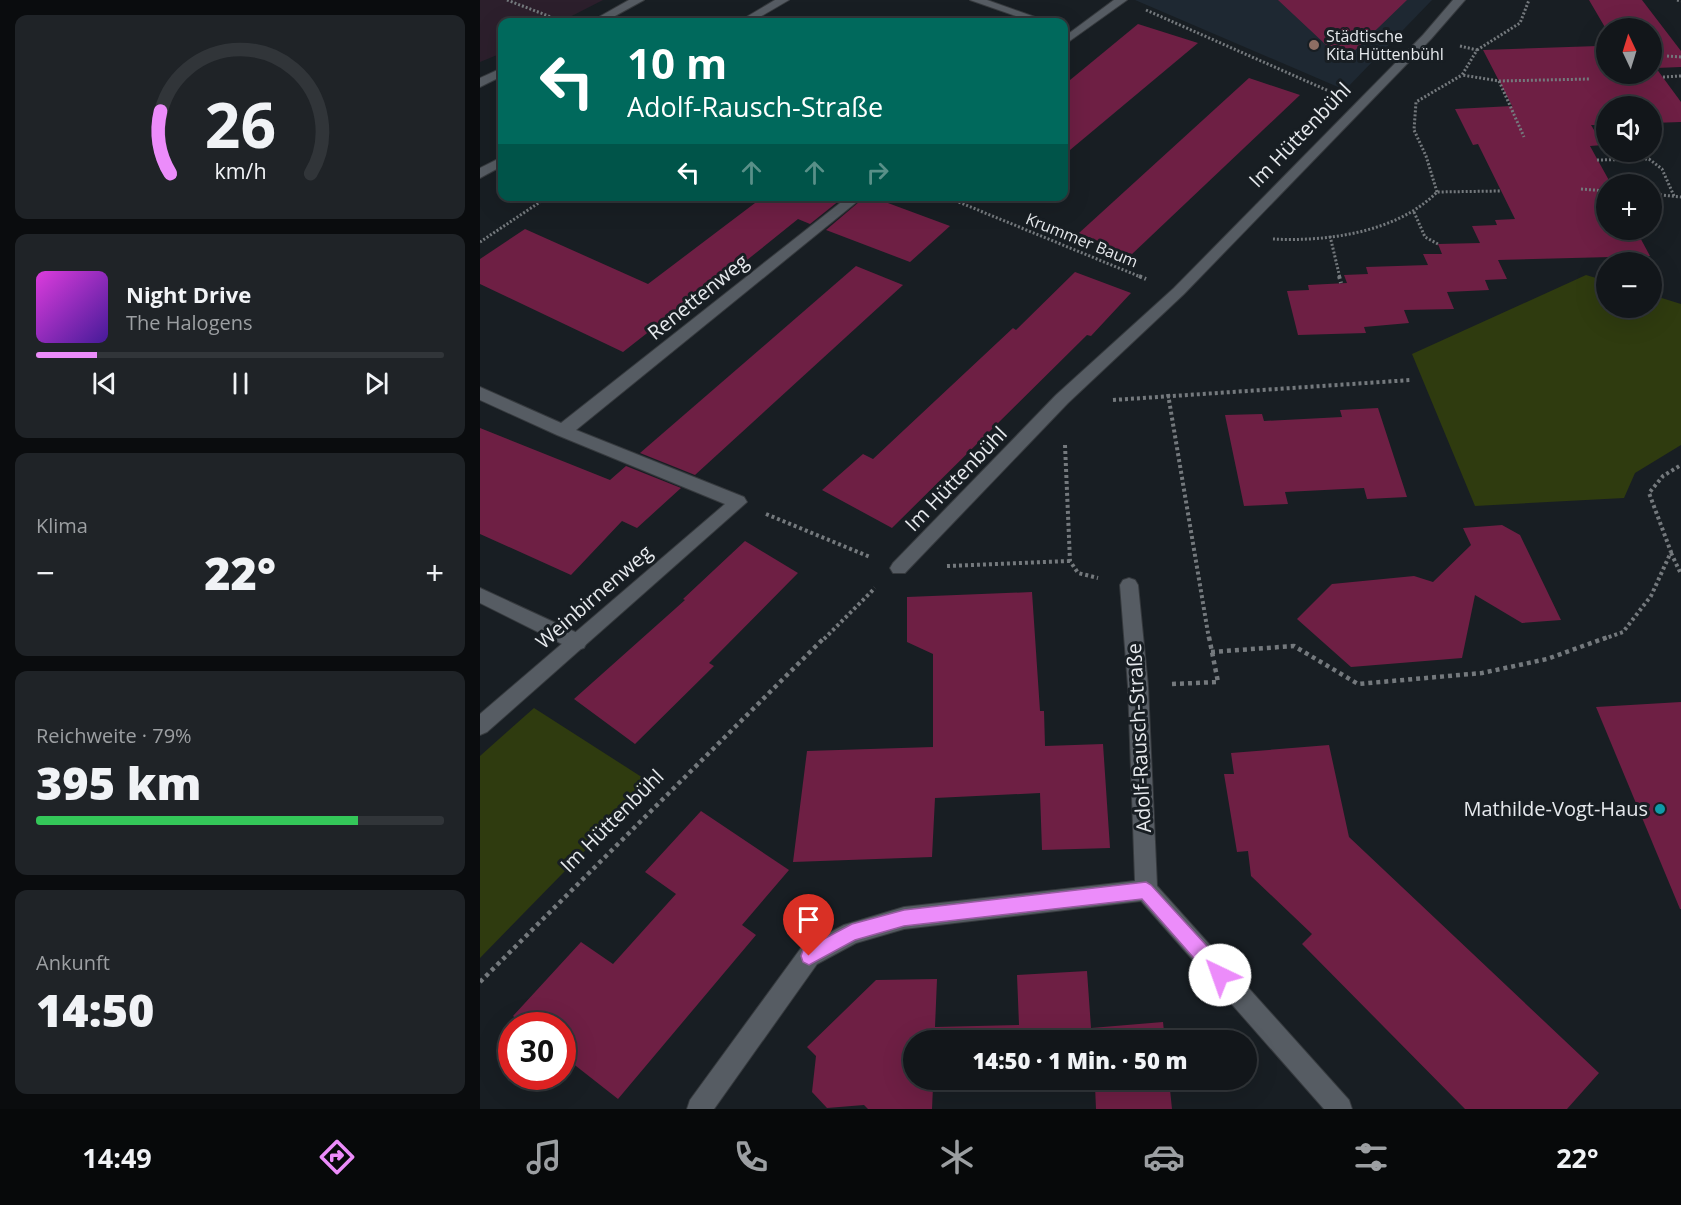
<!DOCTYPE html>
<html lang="de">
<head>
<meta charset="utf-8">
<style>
	body { margin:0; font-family:"Open Sans",sans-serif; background:#1f2327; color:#f1f3f6; height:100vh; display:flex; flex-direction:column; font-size:22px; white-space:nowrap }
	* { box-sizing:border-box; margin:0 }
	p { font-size:20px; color:#9c9fa2 }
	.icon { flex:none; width:33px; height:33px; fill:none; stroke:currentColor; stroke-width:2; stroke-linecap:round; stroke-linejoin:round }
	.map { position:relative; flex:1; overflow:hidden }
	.drawer { display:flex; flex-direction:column; gap:15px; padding:15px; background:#0a0c0e; width:480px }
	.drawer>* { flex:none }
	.banner { position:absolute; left:18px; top:18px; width:570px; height:183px; border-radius:12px; box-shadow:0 6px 24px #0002,0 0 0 2px #313539; background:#00695c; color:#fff; overflow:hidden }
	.needle { width:39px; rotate:356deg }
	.fabs { position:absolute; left:1116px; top:18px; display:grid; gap:12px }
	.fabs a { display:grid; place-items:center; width:66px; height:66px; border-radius:50%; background:#12161a; box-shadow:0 6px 24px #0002,0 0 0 2px #313539; font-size:30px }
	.speed { position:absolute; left:18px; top:1012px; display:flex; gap:12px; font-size:30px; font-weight:700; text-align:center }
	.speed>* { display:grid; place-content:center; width:78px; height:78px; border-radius:50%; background:#12161a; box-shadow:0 6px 24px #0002,0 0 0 2px #313539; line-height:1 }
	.speed .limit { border:9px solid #d22; background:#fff; color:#111 }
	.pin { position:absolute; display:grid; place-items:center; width:51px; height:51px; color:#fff; margin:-62px -26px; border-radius:50% 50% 50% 0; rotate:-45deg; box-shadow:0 0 6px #0007 }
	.pin .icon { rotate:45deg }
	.me { position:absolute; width:66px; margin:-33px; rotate:318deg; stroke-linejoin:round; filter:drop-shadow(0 0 4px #0008) }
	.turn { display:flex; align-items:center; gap:21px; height:126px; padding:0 30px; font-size:27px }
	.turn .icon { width:78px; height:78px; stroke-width:2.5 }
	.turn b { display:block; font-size:42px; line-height:51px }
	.lanes { display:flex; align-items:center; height:57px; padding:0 30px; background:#0003; justify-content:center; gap:30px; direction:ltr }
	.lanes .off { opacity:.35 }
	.big { font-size:45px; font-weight:800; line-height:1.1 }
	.drawer .tile { flex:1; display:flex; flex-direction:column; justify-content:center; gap:9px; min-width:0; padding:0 21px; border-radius:12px; background:#1f2327 }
	.drawer .dial { align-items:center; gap:0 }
	.dial svg { height:156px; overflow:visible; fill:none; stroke:#313539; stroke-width:7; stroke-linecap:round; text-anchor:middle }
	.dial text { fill:#f1f3f6; stroke:none }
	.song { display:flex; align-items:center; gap:18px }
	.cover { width:72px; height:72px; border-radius:9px; background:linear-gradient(135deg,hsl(300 70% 55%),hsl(260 70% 35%)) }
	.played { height:6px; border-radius:3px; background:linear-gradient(90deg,#ec8cfa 15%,#313539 15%) }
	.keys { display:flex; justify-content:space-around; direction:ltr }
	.heat { display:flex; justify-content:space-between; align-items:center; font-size:33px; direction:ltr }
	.charge { height:9px; border-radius:4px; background:linear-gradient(90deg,#34c759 79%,#313539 0) }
	.trip { position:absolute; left:423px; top:1030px; width:354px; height:60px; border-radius:30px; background:#12161a; box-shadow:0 6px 24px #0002,0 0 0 2px #313539; font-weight:800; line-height:60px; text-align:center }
	.tabs { display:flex; height:96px; justify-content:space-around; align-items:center; background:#07090a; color:#9c9fa2 }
	.tabs .icon { width:42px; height:42px }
	.tabs .current { color:#ec8cfa }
	.tabs b { font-size:27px; color:#f1f3f6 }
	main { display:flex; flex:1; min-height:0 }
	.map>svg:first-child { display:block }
</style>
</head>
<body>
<main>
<section class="drawer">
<div class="tile dial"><svg viewBox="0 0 100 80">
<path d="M14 69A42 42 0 1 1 86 69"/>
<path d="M14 69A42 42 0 0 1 9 37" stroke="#ec8cfa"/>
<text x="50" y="56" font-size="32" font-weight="700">26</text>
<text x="50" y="72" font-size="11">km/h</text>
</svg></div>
<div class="tile">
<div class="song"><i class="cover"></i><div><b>Night Drive</b><p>The Halogens</p></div></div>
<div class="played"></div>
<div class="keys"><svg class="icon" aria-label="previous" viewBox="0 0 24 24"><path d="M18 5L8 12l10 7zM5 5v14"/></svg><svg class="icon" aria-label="pause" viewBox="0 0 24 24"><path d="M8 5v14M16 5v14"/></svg><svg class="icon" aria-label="next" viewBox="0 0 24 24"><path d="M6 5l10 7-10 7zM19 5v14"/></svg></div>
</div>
<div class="tile"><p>Klima</p>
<div class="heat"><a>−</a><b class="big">22°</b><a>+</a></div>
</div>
<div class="tile"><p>Reichweite · 79%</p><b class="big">395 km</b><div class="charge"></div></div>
<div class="tile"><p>Ankunft</p><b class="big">14:50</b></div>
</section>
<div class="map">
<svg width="1201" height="1109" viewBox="0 0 1201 1109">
	<rect width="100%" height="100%" fill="#181e23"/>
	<path fill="#2c1f2c" d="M0,0H123L80,22H22V53L0,62Z"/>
	<path fill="#1e2832" d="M655,0H952L865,90Z"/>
	<g fill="#2f3b0f">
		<path d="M1106,275L1126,281V308H1172V295L1201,304V445L1155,473L1144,498L995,506L932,354Z"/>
		<path d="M54,708L171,783L0,958V756Z"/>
	</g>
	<g fill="#6e1f44">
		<path d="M798,0H927L871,54L867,51L860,58Z"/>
		<path d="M1109,0H1162L1201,51V67L1176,68L1201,102V122L1172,123V106H1126V125H1111L1123,145L1110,146L1131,184H1126V230H1156L1170,256L1018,260L1027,279L1005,280L1009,290L967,292L974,309L924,310L929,323L884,327L886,333L818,335L807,291L829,290L828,285L867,283L864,275L888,274L886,267L948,265L943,254H962L958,244L1000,243L992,226L1017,225L1015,220L1035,219L998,144L993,145L975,109L1032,106L1003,50L1118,46L1116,42H1126V74H1172V28L1126,29Z"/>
		<path d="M658,24L718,43L584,155V85Z"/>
		<path d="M769,78L820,95L651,255L599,233Z"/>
		<path d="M267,196H365L330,224L318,219L241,281L236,279L143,352L0,284V259L45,229L168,284L275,203L267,200Z"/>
		<path d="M386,196H389L470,226L430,262L346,230Z"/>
		<path d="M376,266L423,285L215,475L160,453Z"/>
		<path d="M595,272L651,293L611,336L607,335L412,528L342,490L383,454L393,459L533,328L536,330Z"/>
		<path d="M898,408L927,497L887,499L884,488L805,492L808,504L764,506L745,415L782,414L784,421L862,417L860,410Z"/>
		<path d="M0,428L130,480L146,466L201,488L157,528L142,521L91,575L0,534Z"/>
		<path d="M1022,525L1040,535L1081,620L1042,623L995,595L982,658L871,667L817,619L852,584L934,576L953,582L991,545L983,528Z"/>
		<path d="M265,541L318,573L229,663L234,666L155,744L94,699L205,600L203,599Z"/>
		<path d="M552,592L560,711H564L565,746L623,744L630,848L562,850L560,793L455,798L452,857L313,862L327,751L453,747V654L427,642V597Z"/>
		<path d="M1201,702V909H1200L1116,707Z"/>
		<path d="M849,745L869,837L1119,1073L1087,1109H985L822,944L832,934L771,876L768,851L757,852L744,774H754L751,753Z"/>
		<path d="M221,811L309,870L262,925L276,935L138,1099L82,1055V1026H45L33,1016L101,942L133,964L196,894L165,872Z"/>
		<path d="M607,971L611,1028L683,1022L685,1041H434V1080H689L692,1109H616L615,1086L540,1090V1085L453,1087L452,1109H388L384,1105L347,1108L332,1092L336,1056L327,1047L396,980L457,979L455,1027L539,1025L537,975Z"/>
	</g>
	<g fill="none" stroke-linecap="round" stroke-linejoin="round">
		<defs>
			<g id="lane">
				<path d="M295,0H309L271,22H258Z"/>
				<path d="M22,157V166L0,178V168Z"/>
				<path d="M0,588L104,636L107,642L104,648L97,650L90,648L0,603Z"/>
			</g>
			<g id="street">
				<path d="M149,0H164L124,22H110Z"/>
				<path d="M490,0H507L569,22H553Z"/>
				<path d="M634,0H647L584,45V37Z"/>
				<path d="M973,0H985L951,39L704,294L588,403L425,573H413L410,568L413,563L576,395L694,288L943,35Z"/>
				<path d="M22,68V76L0,87V78Z"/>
				<path d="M369,196H384L96,430L264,497L267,502L7,732L0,735V714L245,504L77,435L0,400V387L81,423Z"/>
				<path d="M649,578L655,580L658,585L668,686L677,886L869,1100L872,1109H844L661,901L424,929L376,943L337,964L234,1109H207L210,1100L321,948L364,925L424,907L655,881L648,686L640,585L643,580Z"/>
			</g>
		</defs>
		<use href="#lane" stroke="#363a3e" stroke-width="2"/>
		<use href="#street" stroke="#363a3e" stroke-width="2"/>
		<g stroke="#74797d" stroke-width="3" stroke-dasharray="2 2" stroke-linecap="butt">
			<path d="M27,0L84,22"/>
			<path d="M1197,0L1201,1"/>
			<path d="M666,10L851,92"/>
			<path d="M980,46L997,50L982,75L1019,81L1110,79"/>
			<path d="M997,50L1040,23L1049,0"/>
			<path d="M1187,56L1201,57"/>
			<path d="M1183,77L1201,76"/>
			<path d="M1019,81L1044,137"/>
			<path d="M1117,160L1169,159L1182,169L1194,196"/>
			<path d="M1101,189L1126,191"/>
			<path d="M957,192L946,156L934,130L936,102L982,75"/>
			<path d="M1172,194L1201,197"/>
			<path d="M464,196L663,278"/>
			<path d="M934,212L945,237L958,244"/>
			<path d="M850,236L860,278"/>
			<path d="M793,239C847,242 918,232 957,192L1021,191"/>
			<path d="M0,242L69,196"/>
		</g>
		<g stroke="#74797d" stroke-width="4" stroke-dasharray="3 3" stroke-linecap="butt">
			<path d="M659,276L666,279"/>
			<path d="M859,276L861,283"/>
			<path d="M688,394L729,639"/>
			<path d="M633,400L931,380"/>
			<path d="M585,445L590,561L598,573L618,578"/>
			<path d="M286,514L390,557"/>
			<path d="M1191,553L1201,574"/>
			<path d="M467,566L590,561"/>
			<path d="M344,639L395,588"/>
			<path d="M1123,639L1143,632L1171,596L1191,552L1169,493L1183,476L1201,465"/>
		</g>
		<g stroke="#74797d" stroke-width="4.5" stroke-dasharray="4 4" stroke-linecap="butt">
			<path d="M731,652L814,646L878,684L1002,673L1067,659L1128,637"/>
			<path d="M692,684L738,682L729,637"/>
			<path d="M0,982L345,637"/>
		</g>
		<use href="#lane" fill="#565c63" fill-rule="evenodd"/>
		<use href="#street" fill="#565c63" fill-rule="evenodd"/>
	</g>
	<path fill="#ec8cfa" stroke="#995ba2" stroke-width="1.5" d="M666,882L671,885L747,968L749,975L747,981L740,983L734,981L662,899L424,926L375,940L329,965L323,962L321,956L323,950L372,924L424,910Z"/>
	<circle fill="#8d6e63" stroke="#181e23" stroke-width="2" cx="834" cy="45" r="6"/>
	<circle fill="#0f9aa8" stroke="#181e23" stroke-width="2" cx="1180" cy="809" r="6"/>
	<g text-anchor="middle" stroke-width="6" stroke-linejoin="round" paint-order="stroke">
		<g font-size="16" fill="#e6e9ed" stroke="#181e23" text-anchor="start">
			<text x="846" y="42">Städtische<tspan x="846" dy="18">Kita Hüttenbühl</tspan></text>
		</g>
		<g font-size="16" fill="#e6e9ed" stroke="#181e23">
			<text transform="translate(602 240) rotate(22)" y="6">Krummer Baum</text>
		</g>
		<g font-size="20" fill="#e6e9ed" stroke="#181e23">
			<text transform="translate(820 135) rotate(-46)" y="7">Im Hüttenbühl</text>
			<text transform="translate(218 297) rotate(-39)" y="7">Renettenweg</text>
			<text transform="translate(476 479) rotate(-46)" y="7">Im Hüttenbühl</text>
			<text transform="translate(114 597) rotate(-41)" y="7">Weinbirnenweg</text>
			<text transform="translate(659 738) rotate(-93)" y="7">Adolf-Rausch-Straße</text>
			<text transform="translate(132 821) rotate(-45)" y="7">Im Hüttenbühl</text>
		</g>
		<g font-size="20" fill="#e6e9ed" stroke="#181e23" text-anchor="end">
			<text x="1168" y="816">Mathilde-Vogt-Haus</text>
		</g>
	</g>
</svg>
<div class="fabs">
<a><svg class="needle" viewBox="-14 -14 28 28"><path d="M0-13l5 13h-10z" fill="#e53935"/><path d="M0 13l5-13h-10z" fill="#9c9fa2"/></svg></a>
<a><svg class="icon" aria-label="sound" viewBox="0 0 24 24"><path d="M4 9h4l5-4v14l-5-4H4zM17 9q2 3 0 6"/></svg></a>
<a>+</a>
<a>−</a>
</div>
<div class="speed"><div class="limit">30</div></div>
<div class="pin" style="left:329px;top:956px;background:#d93025"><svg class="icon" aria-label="arrive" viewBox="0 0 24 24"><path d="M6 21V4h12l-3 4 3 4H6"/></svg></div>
<svg class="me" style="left:740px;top:975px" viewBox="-20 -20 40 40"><circle r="19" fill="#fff"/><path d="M0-13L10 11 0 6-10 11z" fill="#ec8cfa"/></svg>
<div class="trip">14:50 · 1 Min. · 50 m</div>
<div class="banner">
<div class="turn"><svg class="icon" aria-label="left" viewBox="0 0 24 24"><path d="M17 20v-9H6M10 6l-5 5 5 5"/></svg><div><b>10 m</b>Adolf-Rausch-Straße</div></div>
<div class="lanes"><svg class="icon" aria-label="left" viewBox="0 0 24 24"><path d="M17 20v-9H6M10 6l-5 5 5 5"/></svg><svg class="icon off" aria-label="ahead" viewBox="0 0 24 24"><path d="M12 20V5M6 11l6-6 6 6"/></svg><svg class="icon off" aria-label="ahead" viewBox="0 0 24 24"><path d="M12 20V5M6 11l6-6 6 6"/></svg><svg class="icon off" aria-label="right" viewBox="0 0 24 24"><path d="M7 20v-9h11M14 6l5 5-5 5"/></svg></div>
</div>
</div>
</main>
<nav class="tabs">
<b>14:49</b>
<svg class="icon current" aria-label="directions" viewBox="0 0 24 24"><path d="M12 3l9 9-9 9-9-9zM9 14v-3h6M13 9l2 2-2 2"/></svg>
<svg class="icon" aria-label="music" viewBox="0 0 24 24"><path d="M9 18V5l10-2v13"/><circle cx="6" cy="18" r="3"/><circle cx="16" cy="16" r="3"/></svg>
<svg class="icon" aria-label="phone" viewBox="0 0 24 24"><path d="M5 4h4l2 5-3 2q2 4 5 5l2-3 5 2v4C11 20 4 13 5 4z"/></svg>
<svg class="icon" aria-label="climate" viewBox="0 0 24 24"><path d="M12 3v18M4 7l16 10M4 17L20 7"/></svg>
<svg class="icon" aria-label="car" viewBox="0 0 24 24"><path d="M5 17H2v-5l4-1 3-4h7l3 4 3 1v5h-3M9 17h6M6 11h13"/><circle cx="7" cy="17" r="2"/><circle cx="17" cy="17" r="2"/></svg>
<svg class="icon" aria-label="filters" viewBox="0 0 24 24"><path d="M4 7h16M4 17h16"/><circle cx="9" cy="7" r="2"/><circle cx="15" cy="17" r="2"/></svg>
<b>22°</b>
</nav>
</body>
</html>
